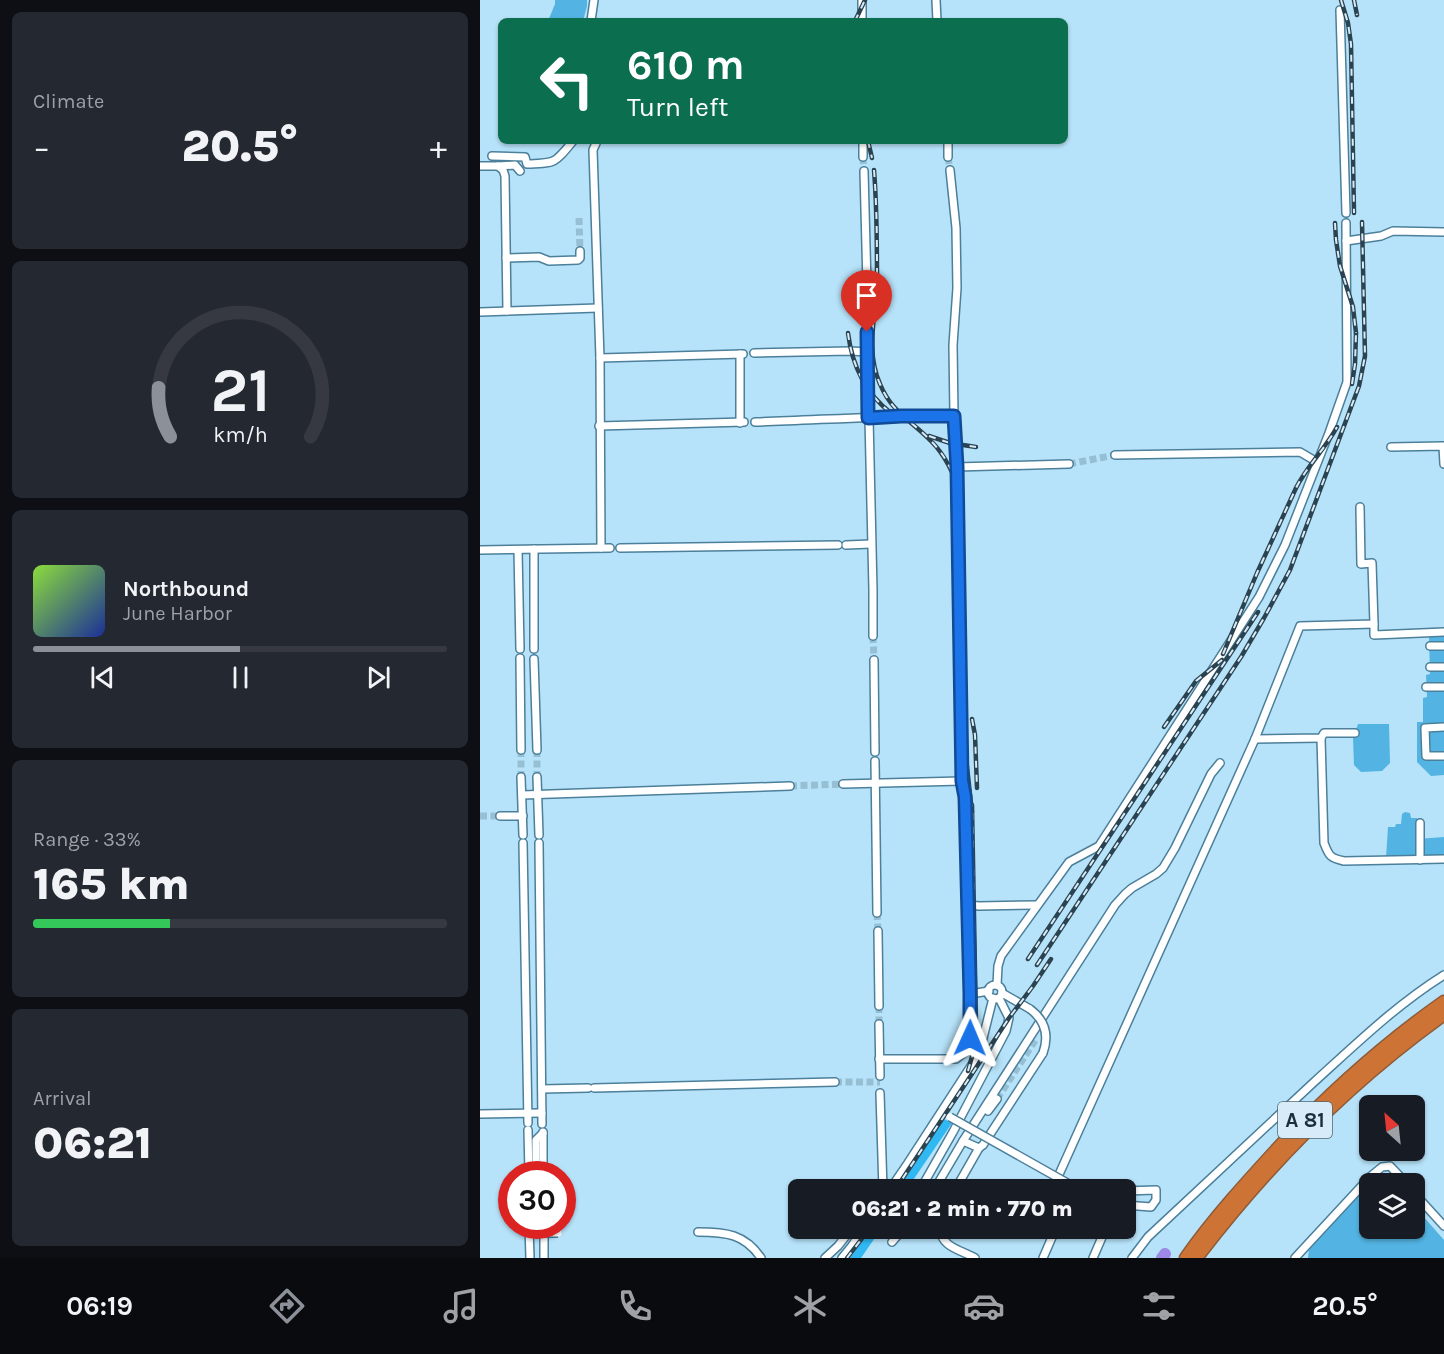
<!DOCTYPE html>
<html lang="en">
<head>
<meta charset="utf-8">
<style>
	body { margin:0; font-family:Karla,sans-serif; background:#242831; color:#f1f3f6; height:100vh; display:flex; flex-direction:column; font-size:22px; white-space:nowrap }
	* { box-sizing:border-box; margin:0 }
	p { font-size:20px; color:#9ea1a6 }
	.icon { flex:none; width:33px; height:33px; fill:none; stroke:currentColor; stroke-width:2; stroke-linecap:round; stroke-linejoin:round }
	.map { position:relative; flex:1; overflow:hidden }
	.panel { display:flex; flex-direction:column; gap:12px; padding:12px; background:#0d0f14; width:480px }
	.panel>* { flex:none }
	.hud { position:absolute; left:18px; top:18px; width:570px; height:126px; border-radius:9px; box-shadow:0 2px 4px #0004; background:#0b6e4f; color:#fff; overflow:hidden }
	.needle { width:39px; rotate:333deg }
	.fabs { position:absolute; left:879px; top:1095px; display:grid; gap:12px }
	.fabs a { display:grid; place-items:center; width:66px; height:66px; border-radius:9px; background:#171b24; box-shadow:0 2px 4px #0004; font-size:30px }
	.speed { position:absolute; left:18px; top:1161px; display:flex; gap:12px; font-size:30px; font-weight:700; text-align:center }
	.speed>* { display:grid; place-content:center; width:78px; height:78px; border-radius:50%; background:#171b24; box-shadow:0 2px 4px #0004; line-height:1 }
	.speed .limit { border:9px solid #d22; background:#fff; color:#111 }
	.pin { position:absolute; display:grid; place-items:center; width:51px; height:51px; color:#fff; margin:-62px -26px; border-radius:50% 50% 50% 0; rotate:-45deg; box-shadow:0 0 6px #0007 }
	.pin .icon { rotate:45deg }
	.me { position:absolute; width:66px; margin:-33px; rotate:1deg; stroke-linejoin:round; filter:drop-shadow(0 0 4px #0008) }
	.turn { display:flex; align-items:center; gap:21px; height:126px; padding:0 30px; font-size:27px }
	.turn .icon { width:78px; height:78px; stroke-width:2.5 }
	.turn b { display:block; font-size:42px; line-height:51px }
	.big { font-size:45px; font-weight:800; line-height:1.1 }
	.panel .tile { flex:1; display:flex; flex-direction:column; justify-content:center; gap:9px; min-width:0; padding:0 21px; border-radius:9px; background:#242831 }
	.panel .dial { align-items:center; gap:0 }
	.dial svg { height:156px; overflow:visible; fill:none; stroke:#363941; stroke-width:7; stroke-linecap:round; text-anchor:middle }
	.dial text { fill:#f1f3f6; stroke:none }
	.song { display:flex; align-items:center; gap:18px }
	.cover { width:72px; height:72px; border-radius:9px; background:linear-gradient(135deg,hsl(90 70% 55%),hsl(230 70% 35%)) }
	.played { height:6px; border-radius:3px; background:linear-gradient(90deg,#8c9099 50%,#363941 50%) }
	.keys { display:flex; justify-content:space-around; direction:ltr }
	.heat { display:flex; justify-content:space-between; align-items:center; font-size:33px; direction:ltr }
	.charge { height:9px; border-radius:4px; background:linear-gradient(90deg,#34c759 33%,#363941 0) }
	.trip { position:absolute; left:308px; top:1179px; width:348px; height:60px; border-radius:9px; background:#171b24; box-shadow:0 2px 4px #0004; font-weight:800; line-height:60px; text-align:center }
	.tabs { display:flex; height:96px; justify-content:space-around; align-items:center; background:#090b0e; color:#9ea1a6 }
	.tabs .icon { width:42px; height:42px }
	.tabs .current { color:#8c9099 }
	.tabs b { font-size:27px; color:#f1f3f6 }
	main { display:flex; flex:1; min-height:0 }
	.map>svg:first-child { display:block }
</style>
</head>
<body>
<main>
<section class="panel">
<div class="tile"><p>Climate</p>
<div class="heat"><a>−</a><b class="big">20.5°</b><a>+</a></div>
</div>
<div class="tile dial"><svg viewBox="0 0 100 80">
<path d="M14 69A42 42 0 1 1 86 69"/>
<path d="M14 69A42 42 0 0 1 8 44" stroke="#8c9099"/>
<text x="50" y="56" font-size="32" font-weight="700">21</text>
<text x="50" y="72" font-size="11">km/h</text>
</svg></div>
<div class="tile">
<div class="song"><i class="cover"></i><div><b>Northbound</b><p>June Harbor</p></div></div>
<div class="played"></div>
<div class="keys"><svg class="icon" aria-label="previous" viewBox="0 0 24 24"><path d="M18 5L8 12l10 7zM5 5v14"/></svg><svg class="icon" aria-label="pause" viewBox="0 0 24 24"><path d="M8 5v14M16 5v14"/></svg><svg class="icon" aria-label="next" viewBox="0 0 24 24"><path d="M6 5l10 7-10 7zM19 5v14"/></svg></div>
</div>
<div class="tile"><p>Range · 33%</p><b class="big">165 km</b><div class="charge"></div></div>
<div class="tile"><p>Arrival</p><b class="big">06:21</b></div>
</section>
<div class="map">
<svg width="964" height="1258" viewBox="0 0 964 1258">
	<rect width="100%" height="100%" fill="#b7e3fa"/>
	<g fill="#53b4e3">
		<path d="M75,0H107V6L103,21H68L75,4Z"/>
		<path d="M949,637H964V775L951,776L937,762V722H943V698L947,697L946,675L950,674Z"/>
		<path d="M878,724H909L910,763L902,771L881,772L874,765L873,738Z"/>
		<path d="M925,812L930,813L931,818H937V839L964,837V856L906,858L908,827H915L916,824H921L922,814Z"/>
		<path d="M889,1185L890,1228H934L935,1207L964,1240V1258H828L829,1248L886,1186Z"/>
	</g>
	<g fill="#30b8f2">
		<path d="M464,1119L472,1123L427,1189H418Z"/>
		<path d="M391,1229H401L381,1258H370Z"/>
	</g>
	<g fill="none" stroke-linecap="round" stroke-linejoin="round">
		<path stroke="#9c88e7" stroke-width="12" d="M682,1258L685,1254"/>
		<g stroke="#97bfd4" stroke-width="7" stroke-dasharray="7 3.5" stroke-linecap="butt">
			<path d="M383,157L384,171"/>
			<path d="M468,157L470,170"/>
			<path d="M99,218L100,251"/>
			<path d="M589,464L635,455"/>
			<path d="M393,636L394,660"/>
			<path d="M41,750V777"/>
			<path d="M57,750V777"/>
			<path d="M310,786L363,784"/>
			<path d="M0,816H20"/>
			<path d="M397,913L398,931"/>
			<path d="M399,1006V1024"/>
			<path d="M355,1082H400"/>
			<path d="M517,1099L556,1039"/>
		</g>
		<defs>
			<g id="minor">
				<path d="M456,0L457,21"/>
				<path d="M860,10L866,213"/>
				<path d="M111,21L114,0"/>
				<path d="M382,21V0"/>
				<path d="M117,141L113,150L120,358L121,548"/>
				<path d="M383,141V157"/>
				<path d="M468,141V157"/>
				<path d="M12,156L45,157L47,164C76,163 74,164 93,141"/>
				<path d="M0,166H18L23,170L25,176L27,311"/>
				<path d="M18,166L35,165L40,171"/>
				<path d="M384,171L388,323"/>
				<path d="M866,241L901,236L913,231L964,232"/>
				<path d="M26,258L59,257L69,261L98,260L100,258V251"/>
				<path d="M0,312L118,308"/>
				<path d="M387,332L393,590V636"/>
				<path d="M274,353L370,351L388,352"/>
				<path d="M260,354V423"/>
				<path d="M120,358L263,354"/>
				<path d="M275,422C341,420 407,415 474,416"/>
				<path d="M119,426L264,422"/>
				<path d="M911,447L963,446L964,464"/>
				<path d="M635,455L820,452L837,462"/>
				<path d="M477,467L589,464"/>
				<path d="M366,545L391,544"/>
				<path d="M140,548L358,545"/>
				<path d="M54,549V649"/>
				<path d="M0,550L130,548"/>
				<path d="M38,550L40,649"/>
				<path d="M894,624V635L964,632"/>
				<path d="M950,646H964"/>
				<path d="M40,658L41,750"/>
				<path d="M54,659L57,750"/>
				<path d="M394,660L395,752"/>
				<path d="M950,667H964"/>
				<path d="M946,687H964"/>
				<path d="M964,727L945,728L946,756H964"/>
				<path d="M841,738L844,843C849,856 850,858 864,861L964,859"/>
				<path d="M775,739L841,738L844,733H875"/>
				<path d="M395,761L397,913"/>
				<path d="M41,777L43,835"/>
				<path d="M57,777L59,835"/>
				<path d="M363,784L482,781"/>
				<path d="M42,795L310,786"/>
				<path d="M20,816H43"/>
				<path d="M940,823V860"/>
				<path d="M43,843L48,1123"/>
				<path d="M59,843L62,1124"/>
				<path d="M489,905L499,906L557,905"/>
				<path d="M398,931L399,1006"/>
				<path d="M517,985L518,966L521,956L589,862L619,846L779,597L805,545L849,433L867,382L866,223"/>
				<circle cx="515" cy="992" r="7"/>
				<path d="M522,993L550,1009"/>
				<path d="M490,994L509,991"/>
				<path d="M399,1024L400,1076"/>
				<path d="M399,1059H476L485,1052L490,1038V994L485,797L482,781L477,467L474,416L473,345L477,288L476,228L470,170"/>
				<path d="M114,1088L355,1082"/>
				<path d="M62,1089L108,1088"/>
				<path d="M400,1093L403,1190"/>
				<path d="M508,1111L517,1099"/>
				<path d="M0,1114L62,1113"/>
				<path d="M48,1130L49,1174"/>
				<path d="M63,1132V1174"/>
				<path d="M483,1141L499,1148L503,1145L563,1053"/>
				<path d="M56,1174V1140L63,1133"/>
				<path d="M407,1190L415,1182L428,1163L493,1063L501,1046L513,998"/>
				<path d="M440,1190L473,1132L526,1031L529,1018L519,998"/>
				<path d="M454,1190L483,1141L635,905L645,894L652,888L676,874L683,868L695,848L731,774L740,763"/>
				<path d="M475,1190L499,1148"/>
				<path d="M572,1190L775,739L820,626L894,624L892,563L881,564L880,507"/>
				<path d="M645,1191L676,1190V1200L671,1207L645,1205"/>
				<path d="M934,1193L964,1226"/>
				<path d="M49,1226L50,1258"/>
				<path d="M64,1226V1258"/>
				<path d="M460,1228C461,1248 482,1250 495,1258"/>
				<path d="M218,1232C246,1232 265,1234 281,1258"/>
				<path d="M412,1242L424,1228"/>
				<path d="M345,1258L358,1246L372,1228"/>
				<path d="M362,1258L371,1247L384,1228"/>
				<path d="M563,1258L576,1228"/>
				<path d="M613,1258L626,1228"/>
				<path d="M652,1258L668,1237C723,1185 778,1134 833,1083C875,1045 916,1005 964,975"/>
				<path d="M815,1258L891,1176L902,1167L910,1166L927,1184"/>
			</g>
			<g id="motorway">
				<path d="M706,1258C735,1217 769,1180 803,1143C852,1091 906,1043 964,1002"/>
				<path d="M716,1258C787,1165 869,1082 964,1014"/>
			</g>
		</defs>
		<use href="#minor" stroke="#4b7f9a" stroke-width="10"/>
		<use href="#motorway" stroke="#8d5b37" stroke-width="15"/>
		<use href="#minor" stroke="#fff" stroke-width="7"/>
		<use href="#motorway" stroke="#cc7335" stroke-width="12"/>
		<defs>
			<g id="rail">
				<path d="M861,0L868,23L871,44L874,213"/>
				<path d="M874,0L877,15"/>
				<path d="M375,21L385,0"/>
				<path d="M388,141L392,158"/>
				<path d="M394,170C397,207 397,244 397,280C396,316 385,350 400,384C412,413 431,420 451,441C467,457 475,476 481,497L486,758L492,812"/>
				<path d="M855,223L856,240L860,266L873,307L876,333"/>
				<path d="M368,333C372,365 385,393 411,413"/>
				<path d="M872,384L875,364L876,333"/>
				<path d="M449,436L470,443L496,447"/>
				<path d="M743,654L777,573L816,488C827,466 845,449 857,427"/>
				<path d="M492,719L495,735L497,788"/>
				<path d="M684,727L716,681L742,660"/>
				<path d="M548,959L778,612"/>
				<path d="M557,965L761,657L784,618L810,570L879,386L885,356L882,222"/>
				<path d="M488,1071L493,1053L496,1025L492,805"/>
				<path d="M415,1190L529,1018L553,986L571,959"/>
				<path d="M367,1258L390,1228"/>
			</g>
		</defs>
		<use href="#rail" stroke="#2b4350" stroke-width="4.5"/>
		<use href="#rail" stroke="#d7ecf8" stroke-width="2" stroke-dasharray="7" stroke-linecap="butt"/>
		<defs>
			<g id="minor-bridge">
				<path d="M550,1009C566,1021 569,1036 563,1053"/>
				<path d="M470,1117L598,1189"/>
				<path d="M58,1226L60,1233H78"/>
			</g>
		</defs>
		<use href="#minor-bridge" stroke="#4b7f9a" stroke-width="10" stroke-linecap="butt"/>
		<use href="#minor-bridge" stroke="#fff" stroke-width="7"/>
	</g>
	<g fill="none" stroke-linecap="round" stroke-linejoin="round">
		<defs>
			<path id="route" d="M387,332L388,418L421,416H474L477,467L482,781L485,797L490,994V1038"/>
		</defs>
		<use href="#route" stroke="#114b97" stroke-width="15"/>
		<use href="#route" stroke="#1a73e8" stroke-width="10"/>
	</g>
	<g text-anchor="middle" stroke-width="4.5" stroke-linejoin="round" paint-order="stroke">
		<rect fill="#d7ecf8" stroke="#526873" stroke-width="1.5" x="798" y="1102" width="54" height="36" rx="4.5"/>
		<g font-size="21" font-weight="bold" fill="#192f3a">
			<text x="825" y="1127">A 81</text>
		</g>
	</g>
</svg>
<div class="fabs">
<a><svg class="needle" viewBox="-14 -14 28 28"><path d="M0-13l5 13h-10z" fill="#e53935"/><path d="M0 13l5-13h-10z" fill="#9ea1a6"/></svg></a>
<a><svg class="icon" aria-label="layers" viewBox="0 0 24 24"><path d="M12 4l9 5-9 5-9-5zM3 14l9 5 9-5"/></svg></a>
</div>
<div class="speed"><div class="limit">30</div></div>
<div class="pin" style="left:387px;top:332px;background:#d93025"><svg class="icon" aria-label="arrive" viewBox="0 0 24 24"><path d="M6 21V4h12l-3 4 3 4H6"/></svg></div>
<svg class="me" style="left:490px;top:1038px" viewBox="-20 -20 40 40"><path d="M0-17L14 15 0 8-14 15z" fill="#1a73e8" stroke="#fff" stroke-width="4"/></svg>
<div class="trip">06:21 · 2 min · 770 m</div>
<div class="hud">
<div class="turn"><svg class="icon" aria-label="left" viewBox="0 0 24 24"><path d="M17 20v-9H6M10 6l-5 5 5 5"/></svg><div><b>610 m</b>Turn left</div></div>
</div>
</div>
</main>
<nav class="tabs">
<b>06:19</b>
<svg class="icon current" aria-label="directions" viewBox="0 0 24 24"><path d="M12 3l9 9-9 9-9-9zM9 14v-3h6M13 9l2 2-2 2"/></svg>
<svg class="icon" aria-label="music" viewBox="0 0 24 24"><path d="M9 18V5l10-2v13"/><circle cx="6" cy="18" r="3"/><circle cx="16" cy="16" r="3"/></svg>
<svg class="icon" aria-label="phone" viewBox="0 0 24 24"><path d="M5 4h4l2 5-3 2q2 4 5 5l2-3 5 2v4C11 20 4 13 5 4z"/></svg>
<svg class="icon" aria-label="climate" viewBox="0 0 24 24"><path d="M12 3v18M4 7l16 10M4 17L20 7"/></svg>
<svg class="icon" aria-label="car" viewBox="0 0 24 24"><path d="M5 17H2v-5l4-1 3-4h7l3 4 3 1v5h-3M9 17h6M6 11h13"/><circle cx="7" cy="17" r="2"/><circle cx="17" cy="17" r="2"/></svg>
<svg class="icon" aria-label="filters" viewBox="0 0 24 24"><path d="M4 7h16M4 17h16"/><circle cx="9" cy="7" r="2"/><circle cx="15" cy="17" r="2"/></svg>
<b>20.5°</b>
</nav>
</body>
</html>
